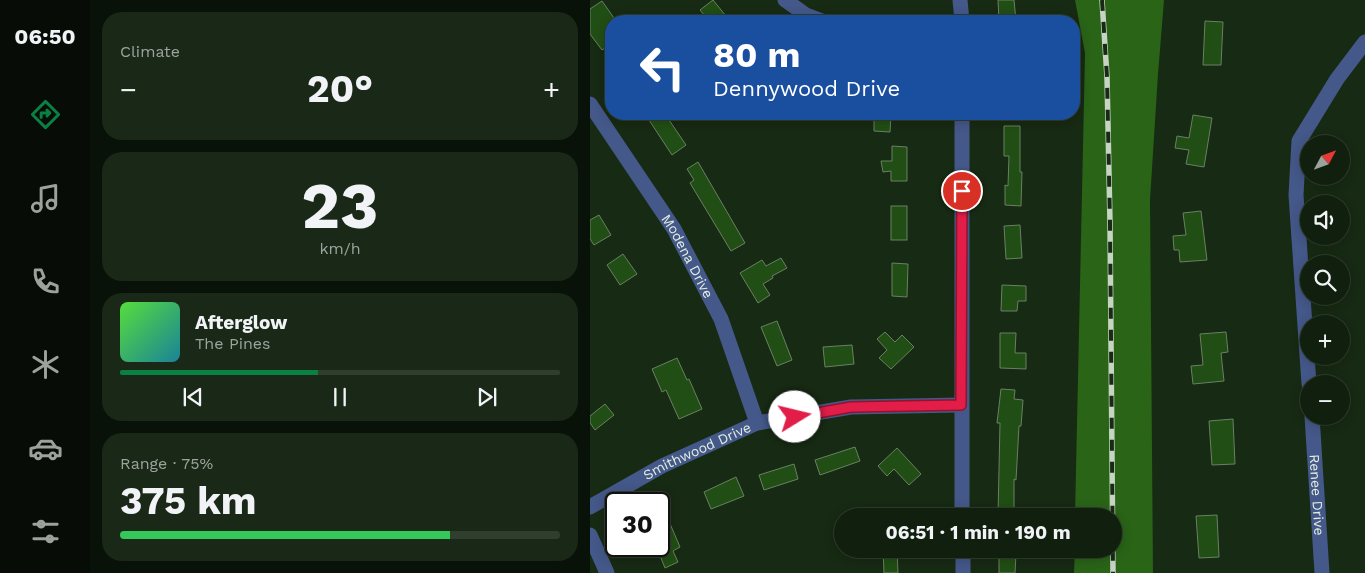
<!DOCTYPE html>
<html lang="en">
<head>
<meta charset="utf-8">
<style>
	body { margin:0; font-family:"Work Sans",sans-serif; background:#1a2817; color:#f1f3f6; height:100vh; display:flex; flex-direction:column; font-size:19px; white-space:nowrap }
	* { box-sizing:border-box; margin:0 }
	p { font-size:16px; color:#9ca39e }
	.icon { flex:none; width:28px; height:28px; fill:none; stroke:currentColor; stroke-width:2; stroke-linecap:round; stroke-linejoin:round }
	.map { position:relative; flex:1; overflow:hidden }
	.details { display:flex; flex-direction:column; gap:12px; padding:12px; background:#091208; width:500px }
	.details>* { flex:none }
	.guide { position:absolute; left:15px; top:15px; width:475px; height:105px; border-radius:20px; box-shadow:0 2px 12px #0003,0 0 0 1px #303e2e; background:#1a4fa0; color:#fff; overflow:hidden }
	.needle { width:32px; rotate:49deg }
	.fabs { position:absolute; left:710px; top:135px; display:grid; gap:10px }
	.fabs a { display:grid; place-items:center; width:50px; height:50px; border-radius:50%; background:#11200e; box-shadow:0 2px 12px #0003,0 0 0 1px #303e2e; font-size:25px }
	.speed { position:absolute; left:15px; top:492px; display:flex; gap:10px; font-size:25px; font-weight:700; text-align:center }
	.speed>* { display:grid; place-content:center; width:65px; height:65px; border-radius:50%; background:#11200e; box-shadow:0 2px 12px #0003,0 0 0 1px #303e2e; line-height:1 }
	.speed .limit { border:2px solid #111; border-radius:8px; background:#fff; color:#111 }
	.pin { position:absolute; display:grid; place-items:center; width:42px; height:42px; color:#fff; margin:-21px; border:2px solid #fff; border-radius:50%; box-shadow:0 1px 5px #0007 }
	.me { position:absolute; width:55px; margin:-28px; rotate:81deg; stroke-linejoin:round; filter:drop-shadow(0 0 4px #0008) }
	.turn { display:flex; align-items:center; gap:18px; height:105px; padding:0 25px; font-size:22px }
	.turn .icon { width:65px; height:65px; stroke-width:2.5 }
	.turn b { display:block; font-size:35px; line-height:42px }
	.big { font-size:38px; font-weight:700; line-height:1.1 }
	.details .tile { flex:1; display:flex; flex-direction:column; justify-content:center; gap:8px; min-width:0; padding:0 18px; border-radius:20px; background:#1a2817 }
	.details .dial { align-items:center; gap:0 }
	.dial b { font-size:65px; line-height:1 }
	.song { display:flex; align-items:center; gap:15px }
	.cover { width:60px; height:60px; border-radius:8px; background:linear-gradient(135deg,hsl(110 70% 55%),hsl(190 70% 35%)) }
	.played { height:5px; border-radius:2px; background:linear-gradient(90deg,#0b8043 45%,#303e2e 45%) }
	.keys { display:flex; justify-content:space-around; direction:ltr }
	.heat { display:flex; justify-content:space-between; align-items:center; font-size:28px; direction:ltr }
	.charge { height:8px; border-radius:4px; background:linear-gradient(90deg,#34c759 75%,#303e2e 0) }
	.trip { position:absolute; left:244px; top:508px; width:288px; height:50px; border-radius:25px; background:#11200e; box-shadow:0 2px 12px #0003,0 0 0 1px #303e2e; font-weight:700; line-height:50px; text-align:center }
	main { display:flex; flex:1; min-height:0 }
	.menu { display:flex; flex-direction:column; width:90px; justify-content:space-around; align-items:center; background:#070d06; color:#9ca39e }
	.menu .icon { width:35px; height:35px }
	.menu .on { color:#0b8043 }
	.menu b { font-size:22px; color:#f1f3f6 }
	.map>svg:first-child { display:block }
</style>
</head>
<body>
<main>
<nav class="menu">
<b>06:50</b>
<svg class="icon on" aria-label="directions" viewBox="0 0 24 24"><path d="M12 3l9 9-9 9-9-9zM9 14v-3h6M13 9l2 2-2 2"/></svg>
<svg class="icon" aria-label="music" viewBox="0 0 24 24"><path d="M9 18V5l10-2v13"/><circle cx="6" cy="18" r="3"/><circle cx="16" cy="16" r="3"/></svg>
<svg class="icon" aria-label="phone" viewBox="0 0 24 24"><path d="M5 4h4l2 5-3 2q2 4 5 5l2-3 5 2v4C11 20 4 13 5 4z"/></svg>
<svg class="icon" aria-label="climate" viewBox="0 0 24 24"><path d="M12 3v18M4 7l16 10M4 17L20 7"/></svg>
<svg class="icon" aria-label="car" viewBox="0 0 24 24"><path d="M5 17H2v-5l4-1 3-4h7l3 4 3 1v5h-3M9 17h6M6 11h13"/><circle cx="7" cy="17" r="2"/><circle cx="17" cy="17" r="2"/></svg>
<svg class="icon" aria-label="filters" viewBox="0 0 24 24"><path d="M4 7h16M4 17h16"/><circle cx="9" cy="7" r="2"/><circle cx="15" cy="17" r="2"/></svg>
</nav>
<section class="details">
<div class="tile"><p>Climate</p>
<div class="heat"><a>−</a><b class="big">20°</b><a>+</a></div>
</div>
<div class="tile dial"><b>23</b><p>km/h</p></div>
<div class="tile">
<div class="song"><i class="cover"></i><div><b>Afterglow</b><p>The Pines</p></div></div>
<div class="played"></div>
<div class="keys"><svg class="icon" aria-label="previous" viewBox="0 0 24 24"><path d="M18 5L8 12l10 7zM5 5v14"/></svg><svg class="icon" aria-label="pause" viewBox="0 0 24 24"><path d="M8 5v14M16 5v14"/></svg><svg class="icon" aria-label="next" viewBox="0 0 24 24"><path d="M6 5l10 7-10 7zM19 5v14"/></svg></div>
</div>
<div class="tile"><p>Range · 75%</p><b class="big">375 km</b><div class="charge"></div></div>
</section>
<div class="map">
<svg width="775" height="573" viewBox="0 0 775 573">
	<rect width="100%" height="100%" fill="#172a13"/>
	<path fill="#296417" d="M485,0H574L568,74L560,200L563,573H484L485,549H522V516H485L495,53Z"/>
	<g fill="#214e14" stroke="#6a8065">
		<path d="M123,0L140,21H119L110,10Z"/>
		<path d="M408,0H424L426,21H409Z"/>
		<path d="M12,1L24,18L21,20V44L12,50L0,34V9Z"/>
		<path d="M615,21L633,22L631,65H613Z"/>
		<path d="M68,114H75L96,145L82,155L59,120Z"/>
		<path d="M284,114L301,115L300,132L284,131Z"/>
		<path d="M603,115L622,118L614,167L596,164L599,150L585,148L587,136L599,138Z"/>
		<path d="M414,126H430V172H432L431,206L415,205V185L418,186L419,156H414Z"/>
		<path d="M302,146L317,147V181H301V171L293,172L291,161H302Z"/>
		<path d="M108,162L155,243L141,251L100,183L104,180L97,169Z"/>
		<rect x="301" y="206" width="16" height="34"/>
		<path d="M611,211L617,260L590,262L589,250H584L583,236L596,235L593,213Z"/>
		<path d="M9,215L21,235L4,245L0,239V220Z"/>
		<path d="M430,225L432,258L416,259L414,226Z"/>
		<path d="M33,254L47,274L30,285L17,265Z"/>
		<path d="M191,258L197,268L182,276L183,278L173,284L180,295L168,303L150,273L172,260L176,266Z"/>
		<path d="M302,263L318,264L317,297L302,296Z"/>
		<path d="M412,285L436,286V301H428L427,311H411Z"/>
		<path d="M187,321L202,360L187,366L171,327Z"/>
		<path d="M295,332L305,342L312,335L324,347L301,369L289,358L297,350L287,339Z"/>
		<path d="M636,332L638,352L631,353L634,381L603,384L601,366L613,365L610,334Z"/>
		<path d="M410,333H426L425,353H436V369L410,368Z"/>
		<path d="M262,345L264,364L235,367L233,347Z"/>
		<path d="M87,358L97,380L99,379L112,409L89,419L76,390L72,392L62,369Z"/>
		<path d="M411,389L425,390L424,399L433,400L431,426H429L426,480L424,479V516H408L410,423H407Z"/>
		<path d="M15,404L24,415L5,430L0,423V416Z"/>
		<path d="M643,419L645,464L622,465L619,421Z"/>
		<path d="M265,447L270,461L230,475L225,460Z"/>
		<path d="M307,448L331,474L319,485L304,469L297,476L288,466Z"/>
		<path d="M204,464L208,479L174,490L169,475Z"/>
		<path d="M146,477L154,496L121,509L114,492Z"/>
		<path d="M69,498L90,547L83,551L88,562L75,568L66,546H69Z"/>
		<path d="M627,515L629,557L609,558L606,516Z"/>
		<path d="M293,549H307L308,573H294Z"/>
		<path d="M409,552L426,553L425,573H409Z"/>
	</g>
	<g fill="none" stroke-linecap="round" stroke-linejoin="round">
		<g stroke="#445889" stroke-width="15">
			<path d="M195,0L216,15L232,21"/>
			<path d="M370,0L372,21"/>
			<path id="s1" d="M0,104L84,229L131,319L167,423"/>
			<path d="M372,114V516"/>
			<path d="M719,384L706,195L709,141L747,79L775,42"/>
			<path id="s2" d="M722,416L732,573"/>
			<path id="s3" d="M0,507L72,466L167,423L261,407L371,405"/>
			<path d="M0,535L17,573"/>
			<path d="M373,549V573"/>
		</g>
		<defs>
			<path id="rail" d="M512,0L517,77L520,223L523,573"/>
		</defs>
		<use href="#rail" stroke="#c7d4c4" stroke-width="5.5"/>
		<use href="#rail" stroke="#172a13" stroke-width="4" stroke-dasharray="11" stroke-linecap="butt"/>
	</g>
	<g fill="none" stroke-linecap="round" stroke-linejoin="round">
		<defs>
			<path id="route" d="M205,417L261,407L371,405L372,191"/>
		</defs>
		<use href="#route" stroke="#92132f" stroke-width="12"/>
		<use href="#route" stroke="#e11d48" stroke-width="9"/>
	</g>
	<g text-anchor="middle" stroke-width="5" stroke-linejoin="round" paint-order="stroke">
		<g font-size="14" fill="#e2eedf" stroke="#172a13">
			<text dy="5" stroke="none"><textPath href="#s1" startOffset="181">Modena Drive</textPath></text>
			<text dy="5" stroke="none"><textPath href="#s3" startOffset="121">Smithwood Drive</textPath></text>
			<text dy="5" stroke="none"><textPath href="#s2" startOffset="79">Renee Drive</textPath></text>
		</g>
	</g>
</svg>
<div class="fabs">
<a><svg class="needle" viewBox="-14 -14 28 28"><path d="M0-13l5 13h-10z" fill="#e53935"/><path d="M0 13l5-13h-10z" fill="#9ca39e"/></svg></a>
<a><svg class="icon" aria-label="sound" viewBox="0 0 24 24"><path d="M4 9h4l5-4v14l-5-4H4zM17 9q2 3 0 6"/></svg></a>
<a><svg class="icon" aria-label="search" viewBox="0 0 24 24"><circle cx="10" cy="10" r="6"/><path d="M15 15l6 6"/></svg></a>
<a>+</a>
<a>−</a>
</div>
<div class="speed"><div class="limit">30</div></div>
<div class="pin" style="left:372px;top:191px;background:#d93025"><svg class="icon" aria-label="arrive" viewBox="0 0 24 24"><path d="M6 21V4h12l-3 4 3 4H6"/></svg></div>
<svg class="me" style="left:205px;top:417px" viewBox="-20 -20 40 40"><circle r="19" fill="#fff"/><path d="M0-13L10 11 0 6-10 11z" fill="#e11d48"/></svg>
<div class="trip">06:51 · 1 min · 190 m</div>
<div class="guide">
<div class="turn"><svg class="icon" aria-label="left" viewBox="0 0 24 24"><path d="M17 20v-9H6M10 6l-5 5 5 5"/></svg><div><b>80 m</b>Dennywood Drive</div></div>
</div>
</div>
</main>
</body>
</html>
